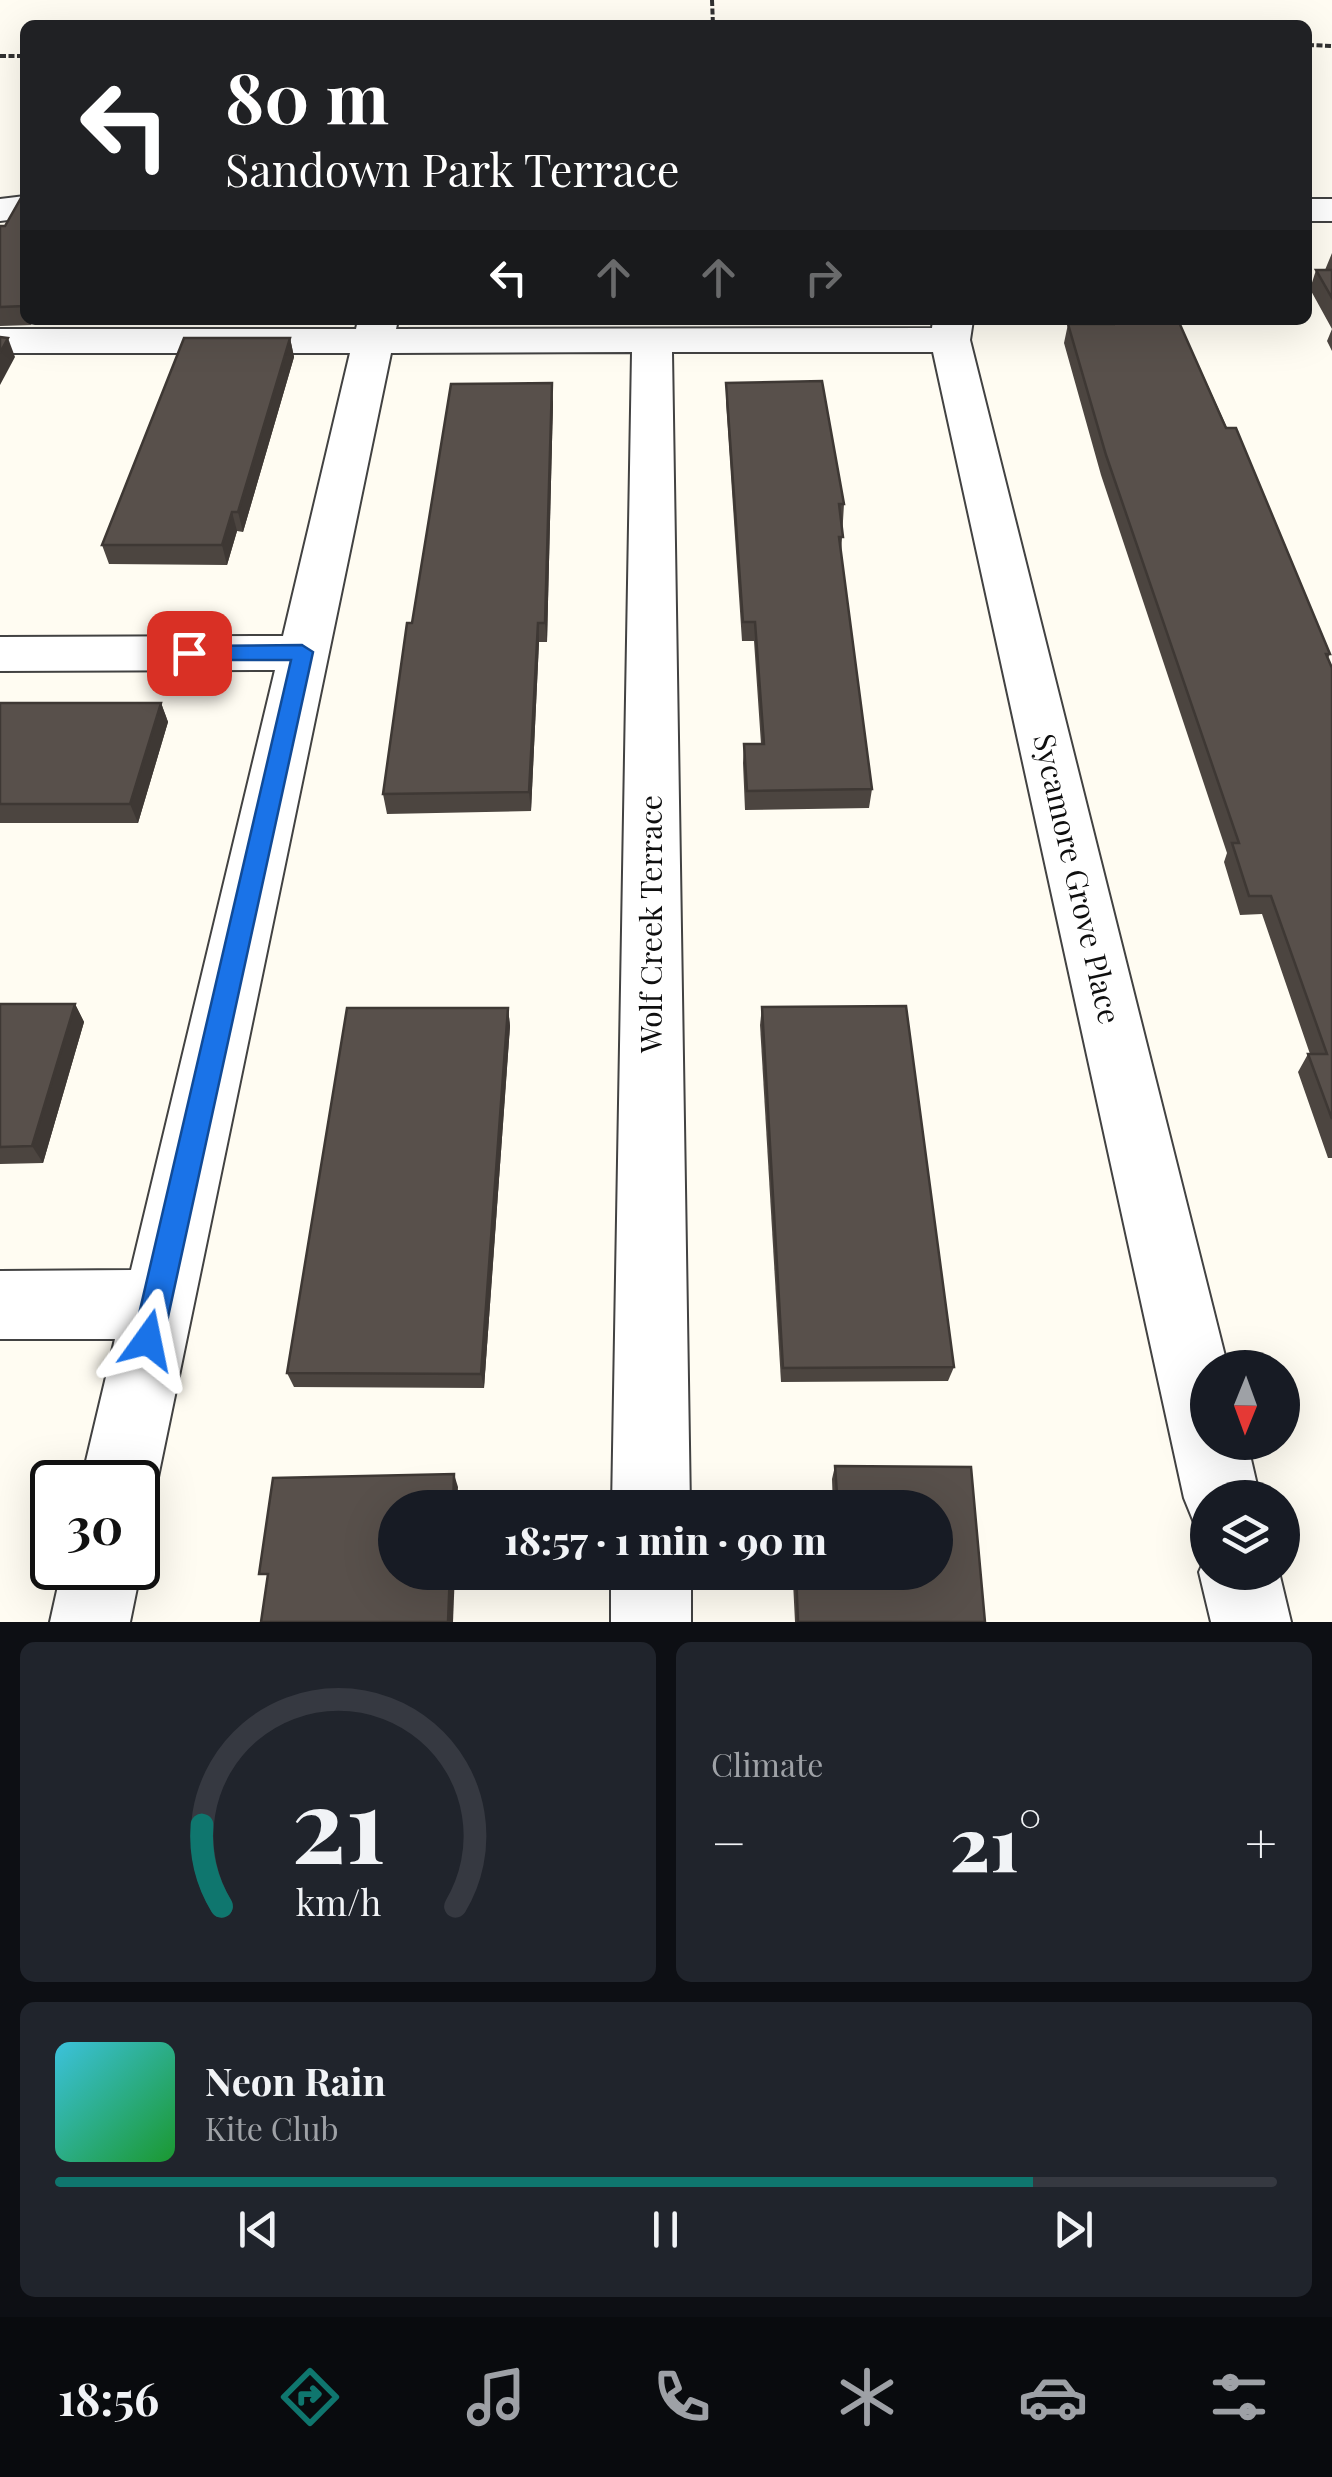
<!DOCTYPE html>
<html lang="en">
<head>
<meta charset="utf-8">
<style>
	body { margin:0; font-family:"Playfair Display",serif; background:#20242c; color:#f1f3f6; height:100vh; display:flex; flex-direction:column; font-size:38px; white-space:nowrap }
	* { box-sizing:border-box; margin:0 }
	p { font-size:32px; color:#9ea1a6 }
	.icon { flex:none; width:55px; height:55px; fill:none; stroke:currentColor; stroke-width:2; stroke-linecap:round; stroke-linejoin:round }
	.map { position:relative; height:1622px; overflow:hidden }
	.details { display:flex; flex-direction:column; gap:20px; padding:20px; background:#0d0f14; flex:1 }
	.details>* { flex:none }
	.top-card { position:absolute; left:20px; top:20px; width:1292px; height:305px; border-radius:15px; box-shadow:0 10px 40px #0002; background:#202124; color:#fff; overflow:hidden }
	.needle { width:65px; rotate:181deg }
	.buttons { position:absolute; left:1190px; top:1350px; display:grid; gap:20px }
	.buttons a { display:grid; place-items:center; width:110px; height:110px; border-radius:50%; background:#171b24; box-shadow:0 10px 40px #0002; font-size:50px }
	.speed { position:absolute; left:30px; top:1460px; display:flex; gap:20px; font-size:50px; font-weight:700; text-align:center }
	.speed>* { display:grid; place-content:center; width:130px; height:130px; border-radius:50%; background:#171b24; box-shadow:0 10px 40px #0002; line-height:1 }
	.speed .limit { border:5px solid #111; border-radius:15px; background:#fff; color:#111 }
	.pin { position:absolute; display:grid; place-items:center; width:85px; height:85px; color:#fff; margin:-42px; border-radius:20px; box-shadow:0 5px 15px #0006 }
	.me { position:absolute; width:110px; margin:-55px; rotate:12deg; stroke-linejoin:round; filter:drop-shadow(0 0 8px #0008) }
	.turn { display:flex; align-items:center; gap:35px; height:210px; padding:0 40px; font-size:45px }
	.turn .icon { width:130px; height:130px; stroke-width:2.5 }
	.turn b { display:block; font-size:70px; line-height:85px }
	.lanes { display:flex; align-items:center; height:95px; padding:0 40px; background:#0003; justify-content:center; gap:50px; direction:ltr }
	.lanes .off { opacity:.35 }
	.big { font-size:75px; font-weight:800; line-height:1.1 }
	.details .widget { flex:1; display:flex; flex-direction:column; justify-content:center; gap:15px; min-width:0; padding:0 35px; border-radius:15px; background:#20242c }
	.details .dial { align-items:center; gap:0 }
	.dial svg { height:260px; overflow:visible; fill:none; stroke:#363941; stroke-width:7; stroke-linecap:round; text-anchor:middle }
	.dial text { fill:#f1f3f6; stroke:none }
	.song { display:flex; align-items:center; gap:30px }
	.cover { width:120px; height:120px; border-radius:15px; background:linear-gradient(135deg,hsl(190 70% 55%),hsl(130 70% 35%)) }
	.played { height:10px; border-radius:5px; background:linear-gradient(90deg,#0f766e 80%,#363941 80%) }
	.keys { display:flex; justify-content:space-around; direction:ltr }
	.heat { display:flex; justify-content:space-between; align-items:center; font-size:55px; direction:ltr }
	.details .tiles { flex:1; display:grid; gap:20px; grid-template-columns:1fr 1fr }
	.widget:last-child { grid-column:span 2 }
	.trip { position:absolute; left:378px; top:1490px; width:575px; height:100px; border-radius:50px; background:#171b24; box-shadow:0 10px 40px #0002; font-weight:800; line-height:100px; text-align:center }
	.tabs { display:flex; height:160px; justify-content:space-around; align-items:center; background:#090b0e; color:#9ea1a6 }
	.tabs .icon { width:70px; height:70px }
	.tabs .current { color:#0f766e }
	.tabs b { font-size:45px; color:#f1f3f6 }
	.map>svg:first-child { display:block }
</style>
</head>
<body>
<div class="map">
<svg width="1332" height="1622" viewBox="0 0 1332 1622">
	<rect width="100%" height="100%" fill="#fffcf2"/>
	<g fill="none" stroke-linecap="round" stroke-linejoin="round">
		<defs>
			<g id="street">
				<path d="M25,196V218L0,221V199Z"/>
				<rect x="1308" y="199" width="24" height="22"/>
				<path d="M358,320H398L396,329L932,328L933,320H973L970,340L1228,1368H1208V1442H1247L1260,1498H1208V1530L1195,1525L1184,1498L933,352H672L690,1508H612L632,352L391,353L157,1482L146,1509L138,1512V1482H81L115,1339H0V1271L131,1270L275,670L0,671V637L283,636L350,353H0V329H356Z"/>
				<path d="M1208,1552V1572H1279L1291,1622H1211L1199,1572Z"/>
				<path d="M138,1561L141,1568L130,1622H50L62,1568H138Z"/>
				<rect x="611" y="1572" width="80" height="50"/>
			</g>
		</defs>
		<use href="#street" stroke="#424242" stroke-width="4"/>
		<g stroke="#313131" stroke-width="4" stroke-dasharray="6 2.5" stroke-linecap="butt">
			<path d="M712,0L713,25"/>
			<path d="M1308,45L1332,46"/>
			<path d="M0,56H25"/>
		</g>
		<use href="#street" fill="#fff" fill-rule="evenodd"/>
	</g>
	<g fill="#4c4540">
		<path d="M25,191V320H34L31,325L0,326V226H5Z"/>
		<path d="M1332,253V351L1327,341L1332,329L1310,289L1316,270H1325Z"/>
		<path d="M199,320H306L304,325H201Z"/>
		<path d="M1100,320H1178L1330,654L1328,658L1332,668V1158H1328L1298,1072L1308,1054H1310L1262,914L1240,915L1224,862L1227,853L1101,475L1064,343L1068,324H1101Z"/>
		<path d="M290,338L294,357L243,532L237,531L227,565L109,564L102,545Z"/>
		<path d="M726,383L844,504L841,555L872,789L869,808L745,810L743,763L744,744H761L754,641H742L726,402Z"/>
		<path d="M553,402L547,642H539L531,811L387,814L383,794L412,623Z"/>
		<path d="M0,703H161L168,722L138,823H0Z"/>
		<path d="M0,1004H75L84,1022L43,1163L0,1164Z"/>
		<path d="M762,1007L954,1367L948,1381L781,1382L760,1025Z"/>
		<path d="M508,1008L510,1026L484,1388L294,1387L287,1373Z"/>
		<path d="M835,1466L971,1467L985,1622H795L793,1582L795,1572H935V1508H833L832,1479Z"/>
	</g>
	<g fill="#3e3834">
		<path d="M8,338L15,357L0,385V353Z"/>
		<path d="M290,338L294,357L243,532L238,512Z"/>
		<path d="M552,383L553,402L547,642L545,623Z"/>
		<path d="M232,512L237,531L227,565L222,545Z"/>
		<path d="M538,623L539,642L531,811L529,792Z"/>
		<path d="M161,703L168,722L138,823L130,804Z"/>
		<path d="M75,1004L84,1022L43,1163L32,1146Z"/>
		<path d="M508,1008L510,1026L484,1388L481,1374Z"/>
		<path d="M454,1474L458,1487L457,1508H453Z"/>
		<path d="M450,1572H455L453,1622H448Z"/>
	</g>
	<g fill="#58504b" stroke="#3e3834" stroke-width="2.5">
		<path d="M25,191V306L0,307V226H5Z"/>
		<path d="M1316,270H1332V298Z"/>
		<path d="M1111,320H1178L1226,428H1236L1330,654H1326L1332,668V1119L1308,1054H1327L1271,896H1249L1232,843H1239L1106,455L1068,324H1113Z"/>
		<path d="M0,337L8,338L0,353Z"/>
		<path d="M184,338H290L238,512H232L222,545H102Z"/>
		<path d="M822,381L844,504H839L843,537H839L872,789L747,791L744,744H764L755,622H743L726,383Z"/>
		<path d="M552,383L545,623H538L529,792L383,794L407,623H412L451,384Z"/>
		<path d="M0,703H161L130,804H0Z"/>
		<path d="M0,1004H75L32,1146L0,1147Z"/>
		<path d="M906,1006L954,1367L783,1368L762,1007Z"/>
		<path d="M347,1008H508L481,1374L287,1373Z"/>
		<path d="M835,1466L971,1467L985,1622H798L796,1572H935V1508H838Z"/>
		<path d="M454,1474L453,1508H395V1572H450L448,1622H261L268,1574H259L273,1478Z"/>
	</g>
	<path fill="#1a73e8" stroke="#114b97" stroke-width="2.5" d="M302,645L313,652L163,1340L158,1350L148,1354L137,1350L133,1340L291,660H189L179,653L189,646Z"/>
	<g text-anchor="middle" stroke-width="10" stroke-linejoin="round" paint-order="stroke">
		<g font-size="30" fill="#0f0f0f" stroke="#fff">
			<text transform="translate(1076 879) rotate(77)" y="10">Sycamore Grove Place</text>
			<text transform="translate(652 924) rotate(-90)" y="10">Wolf Creek Terrace</text>
		</g>
	</g>
</svg>
<div class="buttons">
<a><svg class="needle" viewBox="-14 -14 28 28"><path d="M0-13l5 13h-10z" fill="#e53935"/><path d="M0 13l5-13h-10z" fill="#9ea1a6"/></svg></a>
<a><svg class="icon" aria-label="layers" viewBox="0 0 24 24"><path d="M12 4l9 5-9 5-9-5zM3 14l9 5 9-5"/></svg></a>
</div>
<div class="speed"><div class="limit">30</div></div>
<div class="pin" style="left:189px;top:653px;background:#d93025"><svg class="icon" aria-label="arrive" viewBox="0 0 24 24"><path d="M6 21V4h12l-3 4 3 4H6"/></svg></div>
<svg class="me" style="left:148px;top:1340px" viewBox="-20 -20 40 40"><path d="M0-17L14 15 0 8-14 15z" fill="#1a73e8" stroke="#fff" stroke-width="4"/></svg>
<div class="trip">18:57 · 1 min · 90 m</div>
<div class="top-card">
<div class="turn"><svg class="icon" aria-label="left" viewBox="0 0 24 24"><path d="M17 20v-9H6M10 6l-5 5 5 5"/></svg><div><b>80 m</b>Sandown Park Terrace</div></div>
<div class="lanes"><svg class="icon" aria-label="left" viewBox="0 0 24 24"><path d="M17 20v-9H6M10 6l-5 5 5 5"/></svg><svg class="icon off" aria-label="ahead" viewBox="0 0 24 24"><path d="M12 20V5M6 11l6-6 6 6"/></svg><svg class="icon off" aria-label="ahead" viewBox="0 0 24 24"><path d="M12 20V5M6 11l6-6 6 6"/></svg><svg class="icon off" aria-label="right" viewBox="0 0 24 24"><path d="M7 20v-9h11M14 6l5 5-5 5"/></svg></div>
</div>
</div>
<section class="details">
<div class="tiles">
<div class="widget dial"><svg viewBox="0 0 100 80">
<path d="M14 69A42 42 0 1 1 86 69"/>
<path d="M14 69A42 42 0 0 1 8 44" stroke="#0f766e"/>
<text x="50" y="56" font-size="32" font-weight="700">21</text>
<text x="50" y="72" font-size="11">km/h</text>
</svg></div>
<div class="widget"><p>Climate</p>
<div class="heat"><a>−</a><b class="big">21°</b><a>+</a></div>
</div>
<div class="widget">
<div class="song"><i class="cover"></i><div><b>Neon Rain</b><p>Kite Club</p></div></div>
<div class="played"></div>
<div class="keys"><svg class="icon" aria-label="previous" viewBox="0 0 24 24"><path d="M18 5L8 12l10 7zM5 5v14"/></svg><svg class="icon" aria-label="pause" viewBox="0 0 24 24"><path d="M8 5v14M16 5v14"/></svg><svg class="icon" aria-label="next" viewBox="0 0 24 24"><path d="M6 5l10 7-10 7zM19 5v14"/></svg></div>
</div>
</div>
</section>
<nav class="tabs">
<b>18:56</b>
<svg class="icon current" aria-label="directions" viewBox="0 0 24 24"><path d="M12 3l9 9-9 9-9-9zM9 14v-3h6M13 9l2 2-2 2"/></svg>
<svg class="icon" aria-label="music" viewBox="0 0 24 24"><path d="M9 18V5l10-2v13"/><circle cx="6" cy="18" r="3"/><circle cx="16" cy="16" r="3"/></svg>
<svg class="icon" aria-label="phone" viewBox="0 0 24 24"><path d="M5 4h4l2 5-3 2q2 4 5 5l2-3 5 2v4C11 20 4 13 5 4z"/></svg>
<svg class="icon" aria-label="climate" viewBox="0 0 24 24"><path d="M12 3v18M4 7l16 10M4 17L20 7"/></svg>
<svg class="icon" aria-label="car" viewBox="0 0 24 24"><path d="M5 17H2v-5l4-1 3-4h7l3 4 3 1v5h-3M9 17h6M6 11h13"/><circle cx="7" cy="17" r="2"/><circle cx="17" cy="17" r="2"/></svg>
<svg class="icon" aria-label="filters" viewBox="0 0 24 24"><path d="M4 7h16M4 17h16"/><circle cx="9" cy="7" r="2"/><circle cx="15" cy="17" r="2"/></svg>
</nav>
</body>
</html>
